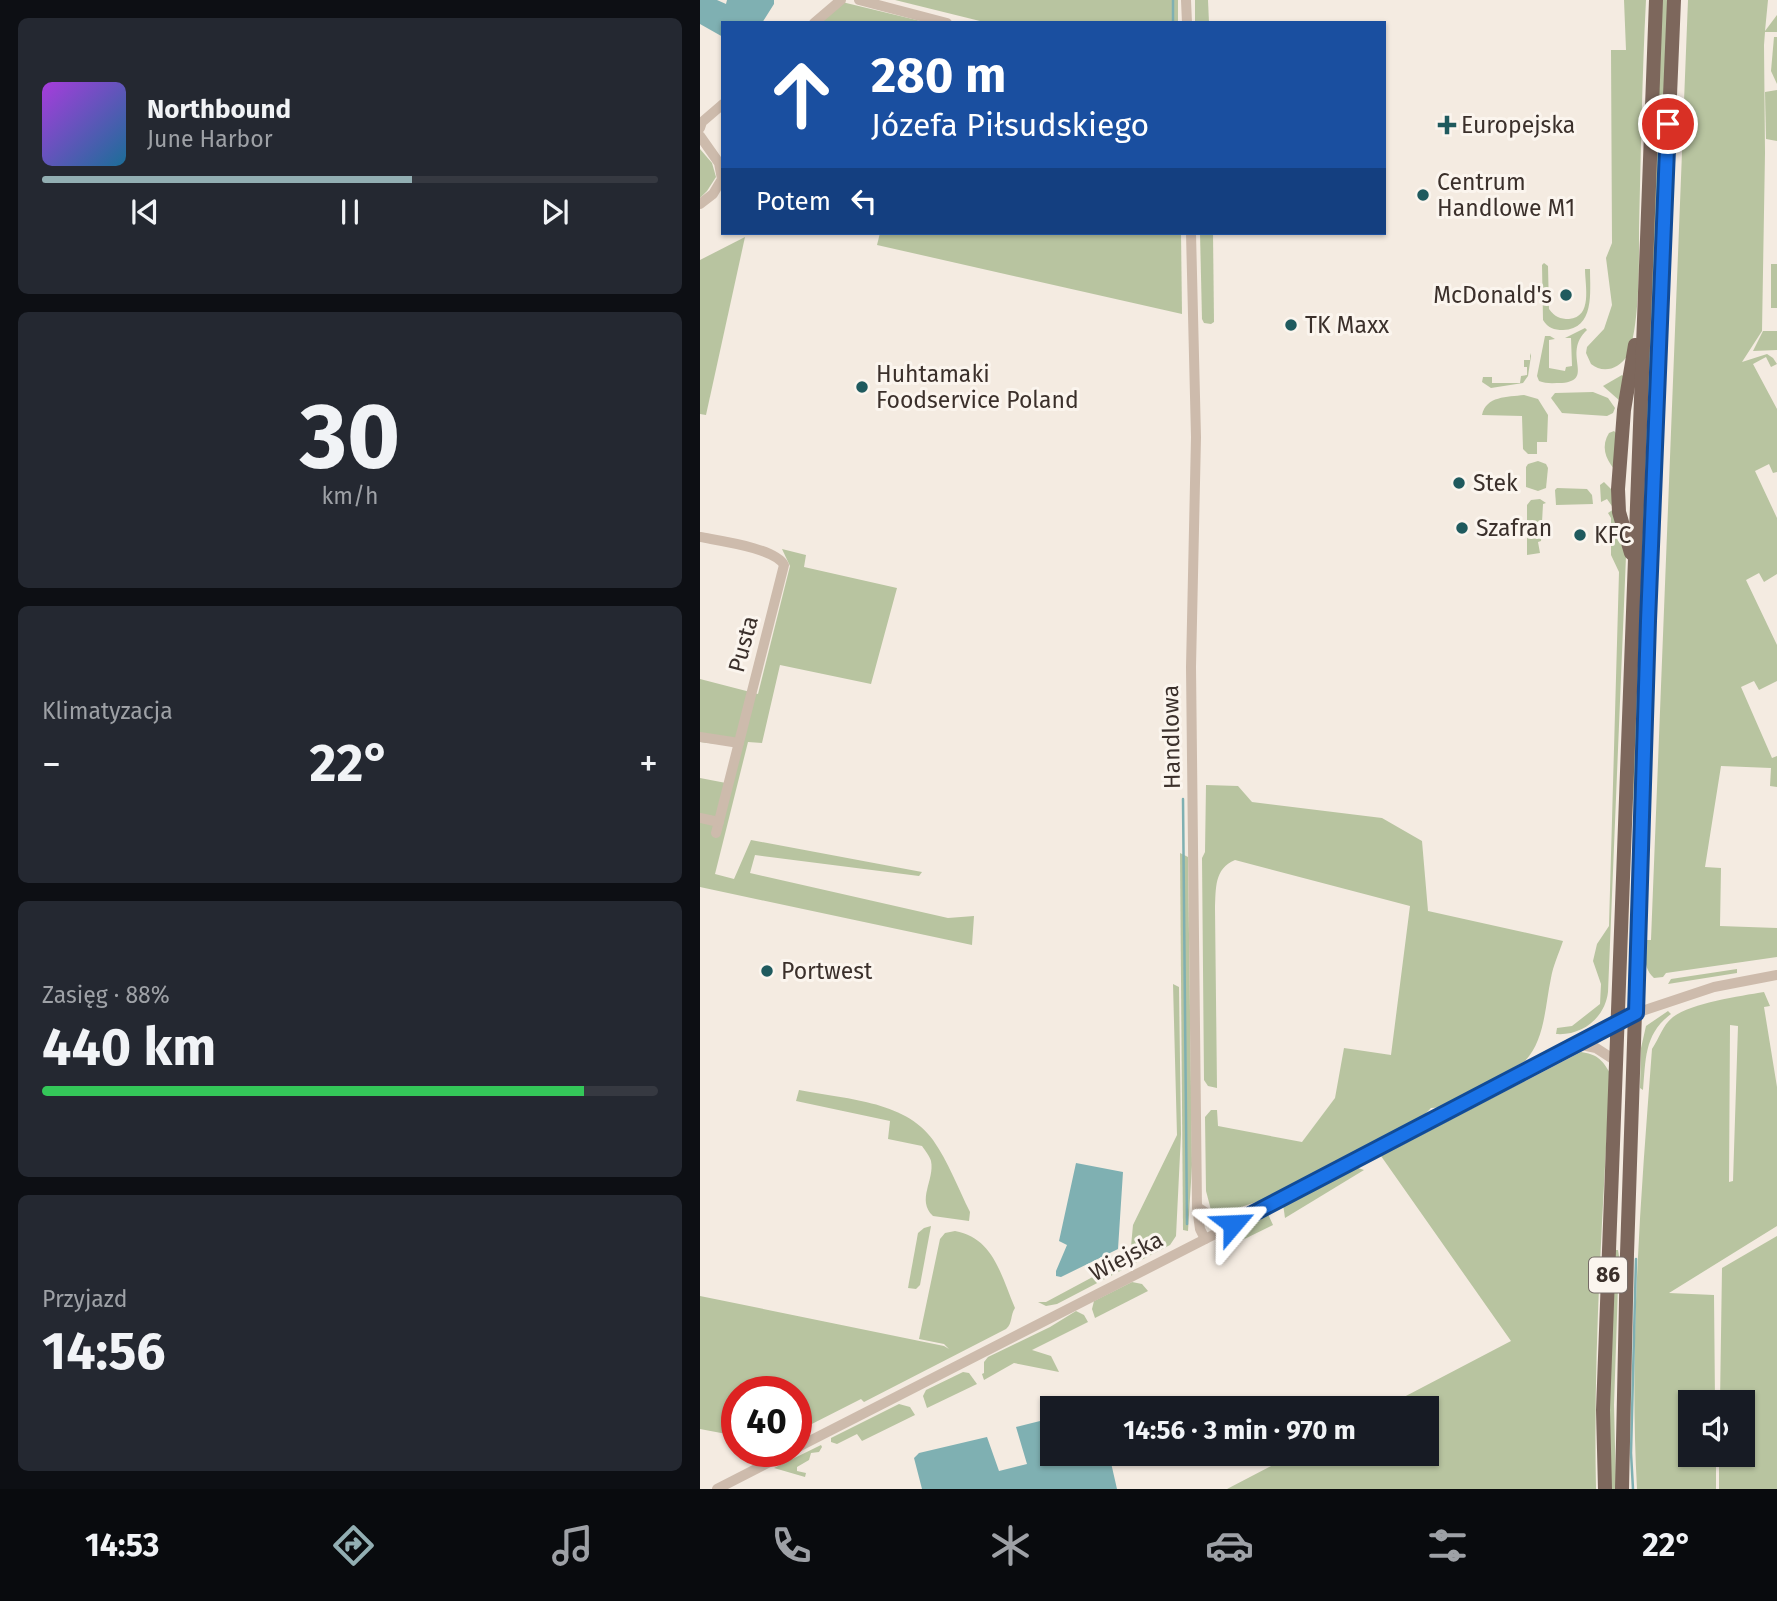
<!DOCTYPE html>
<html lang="pl">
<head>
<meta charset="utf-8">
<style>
	body { margin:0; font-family:"Fira Sans",sans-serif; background:#242831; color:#f1f3f6; height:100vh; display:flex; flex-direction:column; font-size:26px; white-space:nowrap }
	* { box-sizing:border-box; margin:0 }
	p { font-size:23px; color:#9ea1a6 }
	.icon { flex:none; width:38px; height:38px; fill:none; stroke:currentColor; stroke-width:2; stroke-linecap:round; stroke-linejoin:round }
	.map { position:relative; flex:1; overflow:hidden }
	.panel { display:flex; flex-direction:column; gap:18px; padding:18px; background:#0d0f14; width:700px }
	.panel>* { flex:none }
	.guide { position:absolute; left:21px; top:21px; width:665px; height:214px; border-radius:0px; box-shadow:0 2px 5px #0004; background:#1a4fa0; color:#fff; overflow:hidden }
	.buttons { position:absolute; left:978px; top:1390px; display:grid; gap:14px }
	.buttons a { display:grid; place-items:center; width:77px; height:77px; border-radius:0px; background:#171b24; box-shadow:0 2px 5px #0004; font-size:35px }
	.speed { position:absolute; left:21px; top:1376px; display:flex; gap:14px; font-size:35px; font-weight:700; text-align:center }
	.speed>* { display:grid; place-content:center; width:91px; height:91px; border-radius:50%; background:#171b24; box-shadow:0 2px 5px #0004; line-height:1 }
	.speed .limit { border:10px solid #d22; background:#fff; color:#111 }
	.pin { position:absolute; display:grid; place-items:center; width:60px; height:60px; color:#fff; margin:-30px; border:4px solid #fff; border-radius:50%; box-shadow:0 2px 7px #0007 }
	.me { position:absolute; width:77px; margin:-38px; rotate:64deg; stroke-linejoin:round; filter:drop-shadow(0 0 5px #0008) }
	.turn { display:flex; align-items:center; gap:24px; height:147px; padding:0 35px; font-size:32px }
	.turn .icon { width:91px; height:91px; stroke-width:2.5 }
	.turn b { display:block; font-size:49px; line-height:60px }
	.then { display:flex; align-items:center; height:66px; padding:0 35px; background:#0003; gap:14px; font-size:26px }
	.big { font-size:52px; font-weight:700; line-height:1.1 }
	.panel .widget { flex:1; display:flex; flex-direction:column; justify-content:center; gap:10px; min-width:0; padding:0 24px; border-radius:10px; background:#242831 }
	.panel .dial { align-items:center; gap:0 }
	.dial b { font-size:91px; line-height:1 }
	.song { display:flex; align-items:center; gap:21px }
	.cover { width:84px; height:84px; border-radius:10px; background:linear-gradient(135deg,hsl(280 70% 55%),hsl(200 70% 35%)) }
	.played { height:7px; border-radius:4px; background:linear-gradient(90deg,#92aeb2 60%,#363941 60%) }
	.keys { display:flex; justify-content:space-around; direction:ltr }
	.heat { display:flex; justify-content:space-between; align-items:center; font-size:38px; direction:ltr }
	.charge { height:10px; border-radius:5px; background:linear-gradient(90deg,#34c759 88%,#363941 0) }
	.trip { position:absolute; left:340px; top:1396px; width:399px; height:70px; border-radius:0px; background:#171b24; box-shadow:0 2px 5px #0004; font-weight:700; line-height:70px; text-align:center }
	.dock { display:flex; height:112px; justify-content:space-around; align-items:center; background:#090b0e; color:#9ea1a6 }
	.dock .icon { width:49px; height:49px }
	.dock .current { color:#92aeb2 }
	.dock b { font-size:32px; color:#f1f3f6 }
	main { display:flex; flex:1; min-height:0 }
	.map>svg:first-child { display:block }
</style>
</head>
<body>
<main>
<section class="panel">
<div class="widget">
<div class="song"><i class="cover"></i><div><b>Northbound</b><p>June Harbor</p></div></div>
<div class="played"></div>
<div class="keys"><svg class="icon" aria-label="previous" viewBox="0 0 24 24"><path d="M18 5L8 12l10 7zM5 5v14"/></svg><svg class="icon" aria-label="pause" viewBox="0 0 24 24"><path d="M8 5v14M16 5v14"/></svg><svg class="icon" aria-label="next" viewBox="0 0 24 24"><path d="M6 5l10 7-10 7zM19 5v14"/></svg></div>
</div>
<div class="widget dial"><b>30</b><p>km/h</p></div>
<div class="widget"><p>Klimatyzacja</p>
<div class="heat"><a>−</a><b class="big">22°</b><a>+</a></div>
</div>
<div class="widget"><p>Zasięg · 88%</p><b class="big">440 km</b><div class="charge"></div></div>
<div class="widget"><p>Przyjazd</p><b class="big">14:56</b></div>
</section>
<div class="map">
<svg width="1077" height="1489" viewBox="0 0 1077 1489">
	<rect width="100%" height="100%" fill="#f4ebe1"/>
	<g fill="#b8c4a0" fill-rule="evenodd">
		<path d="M195,0H478V23H288Z"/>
		<path d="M495,0H508L509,23H495Z"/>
		<path d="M924,0H946C942,76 941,153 939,229C939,259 940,331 927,356C919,369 903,374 891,364L886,353L887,347L904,329L912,305L906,258L912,243L911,50H926Z"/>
		<path d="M962,0H968L936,826L934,827L933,767Z"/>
		<path d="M988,0H1068L1065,31L1077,15V32H1065L1064,45L1065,153L1062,331L1042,362L1067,354L1073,358L1077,364L1071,367L1066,357L1053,364L1077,409V472L1073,473L1069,464L1055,471L1077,518V574L1064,582L1059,573L1046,580L1077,645V681L1059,690L1054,681L1041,687L1072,758L1077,756V787L1070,786L1071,768L1021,766L1005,867L1021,868L1020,926L1077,928V957L966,973L963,977L954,978C943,968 945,955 946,940H951Z"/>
		<path d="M142,2L229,23H121Z"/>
		<path d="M1074,37H1077V84L1071,71Z"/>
		<path d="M1077,90V141L1066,139L1065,92Z"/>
		<path d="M0,149L12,163L16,177L7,191L0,198Z"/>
		<path d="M180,233H481L482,314L177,245Z"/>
		<path d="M500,233H513L514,322L511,324L504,323L502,319Z"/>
		<path d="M45,237L6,415L0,414V260Z"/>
		<path d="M844,263L848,266L849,309C855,317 860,319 869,319C893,317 885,286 885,269H890C890,292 895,329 863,330C854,330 848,328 843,320L842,265Z"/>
		<rect x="1071" y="264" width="6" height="44"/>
		<path d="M885,328L887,330C861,354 896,380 862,383C853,383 846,384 839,381L837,376L845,336H850L855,339L849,340V368L865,371L866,367L872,366L871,338H865Z"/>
		<path d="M1063,331H1077V350L1053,351Z"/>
		<path d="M830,353L831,356L828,376L823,383L791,388L782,382L783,377H792V383H820L821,376L827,375V367H824V360H830Z"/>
		<path d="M922,375L925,378L920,401L903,386Z"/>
		<path d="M893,392L908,398L915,408L913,413L907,416L862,413L851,398L855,393Z"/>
		<path d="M824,395L838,399L848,415L847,442H837V454H828L823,449L822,416L782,415C786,396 807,397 824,395Z"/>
		<path d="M914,431L916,433L914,469C905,458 901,446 909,433Z"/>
		<path d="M838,461L846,464L848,468L846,488L838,491L826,487V467L828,464Z"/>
		<path d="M904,482L913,491L926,556L908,992C905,1018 882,1036 856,1034L857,1028L872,1026L900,1004L901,984L893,961L897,944L909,926L919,572L911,555V518L908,513L914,509L907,499L901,502L900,485Z"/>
		<path d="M857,488L887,489L892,495L893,504L856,505L855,490Z"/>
		<path d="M840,499L846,503L843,504L841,541L838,542L840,553L827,555V505L831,500Z"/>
		<path d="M82,549L106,555L104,567L197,588L171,684L80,665L62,743L48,742L15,874L34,879L51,840L222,872L219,876L55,855L50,873L248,918L274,916L272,945L0,887V778L26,783L35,746L0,742V679L58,694L90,566Z"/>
		<path d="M506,785L538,786L552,802L682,818L722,841L728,911L863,941C859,953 853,966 851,978C845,1006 845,1040 825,1061L745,1107L731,1108L719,1120L568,1198L520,1214L511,1210L506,1191L505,1117L511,1110H517L518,1126L602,1142L635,1098L644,1048L691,1055L710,906L535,860C514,869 516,888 515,909L517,1088L508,1086L504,1080L502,858L505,852Z"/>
		<path d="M480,853L488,857L492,1165L488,1231L483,1230Z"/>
		<path d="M1037,969V973L968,984L971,979Z"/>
		<path d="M473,984L479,987L481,1134L476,1236L470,1245L357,1304L346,1306L338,1302H346L430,1257L433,1225L477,1135Z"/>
		<path d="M1064,992L1070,1006L1064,1007L1077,1087V1226L969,1293L1014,1295L1015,1402H990V1454H1016V1489H937C929,1342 941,1195 952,1049C960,1037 962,1026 973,1017C992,1003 1040,996 1064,992ZM1030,1025L1038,1026L1033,1181L1029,1182Z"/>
		<path d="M968,1011L971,1014C944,1034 946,1059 943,1090L940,1088L941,1048L946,1026Z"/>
		<path d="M881,1052C896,1054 902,1059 910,1073C903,1212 893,1350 896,1489H527L594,1454H726V1409H681L811,1341L681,1156Z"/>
		<path d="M99,1090C142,1099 205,1100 233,1140C248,1161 258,1188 270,1212L269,1221L233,1216C216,1200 235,1180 231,1161C230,1157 225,1150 222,1146L188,1139L190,1121L96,1101Z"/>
		<path d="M655,1167L664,1170L585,1218L583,1204Z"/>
		<path d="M567,1212L573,1225L520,1251V1237Z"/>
		<path d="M231,1226L220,1285L216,1289L208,1288L218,1233L224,1228Z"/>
		<path d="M255,1231C294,1238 301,1276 315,1308C310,1315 313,1323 306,1329L164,1402L161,1399L96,1432V1391H37V1436L0,1429V1296L244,1346L249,1349L244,1344L219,1339L240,1239L245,1233Z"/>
		<path d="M1077,1236V1489H1019V1454H1043V1402H1020L1022,1268Z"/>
		<path d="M914,1250H918L919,1256L914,1405L916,1489H910L908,1427Z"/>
		<path d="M432,1282L442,1284L448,1291L395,1318L392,1309L394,1301Z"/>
		<path d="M376,1311L384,1315L388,1322L332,1350L351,1356L359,1372L314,1363L284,1380L282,1374L284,1373V1362L288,1357L350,1327Z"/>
		<path d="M263,1372L269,1373L277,1384L227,1408L223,1396L226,1390Z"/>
		<path d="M199,1404L210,1407L215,1415L162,1441L157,1434L137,1444L131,1442V1438Z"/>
		<path d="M121,1445L122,1447L119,1452L111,1453L109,1460L97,1467V1471L106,1473L105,1477L74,1468Z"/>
	</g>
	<g fill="#7fb0b2">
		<path d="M0,0H17L26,4L27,0H74V4L62,23H23V37L0,24Z"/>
		<path d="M376,1163L423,1172L418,1249L361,1277L356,1276V1271L367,1245L359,1241Z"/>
		<path d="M352,1418V1454H409L417,1489H222L214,1458L219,1453L287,1437L299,1471L327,1464L316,1427Z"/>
	</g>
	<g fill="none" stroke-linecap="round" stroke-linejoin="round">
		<g stroke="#7fb0b2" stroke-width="2.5">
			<path d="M473,0V23"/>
			<path d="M483,799L487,1224"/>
			<path d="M933,1489L931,1453L936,1259"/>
		</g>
		<g stroke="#cdbbac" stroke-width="10">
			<path d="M159,0L247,23"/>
			<path d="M486,0L487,23"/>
			<path d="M114,23L141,0"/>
			<path d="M0,128L2,122L23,104"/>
			<path d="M0,136L19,163L22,179L13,194L0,204"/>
			<path d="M491,233L496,437L491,667L497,1207L500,1229L505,1239"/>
			<path d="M0,537C20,541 75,548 84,565L16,833"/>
			<path d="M0,737L39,743"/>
			<path d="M0,818L19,822"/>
			<path d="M877,1044L896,1048L916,1061"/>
			<path d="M497,1207L516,1219L533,1224"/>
			<path d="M96,1448L572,1205L936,1013L1014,987L1077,975"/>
			<path d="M17,1489L91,1451"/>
		</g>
		<g stroke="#7d675c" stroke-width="14">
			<path d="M931,553L919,512L918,489L924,410L935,345"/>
			<path d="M905,1489L903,1410L956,0"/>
			<path d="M922,1489L927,1254L948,621L974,0"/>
		</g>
	</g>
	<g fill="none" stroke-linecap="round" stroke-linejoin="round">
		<defs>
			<path id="route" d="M533,1224L936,1013L948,621L968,124"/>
		</defs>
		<use href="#route" stroke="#114b97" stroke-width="18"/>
		<use href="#route" stroke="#1a73e8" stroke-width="12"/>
	</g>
	<g fill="#1f5a5e" stroke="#fbf5ee" stroke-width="2.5">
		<path d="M743.5 114.5h7v7h7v7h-7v7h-7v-7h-7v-7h7z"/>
		<circle cx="723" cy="195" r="7"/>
		<circle cx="866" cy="295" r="7"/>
		<circle cx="591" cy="325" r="7"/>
		<circle cx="162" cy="387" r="7"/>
		<circle cx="759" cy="483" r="7"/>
		<circle cx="762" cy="528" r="7"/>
		<circle cx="880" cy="535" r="7"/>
		<circle cx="67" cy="971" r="7"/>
	</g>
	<g text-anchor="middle" stroke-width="6" stroke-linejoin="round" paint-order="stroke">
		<rect fill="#fbf5ee" stroke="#756b66" stroke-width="2" x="889" y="1257.5" width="38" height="35" rx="5"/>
		<g font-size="21" font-weight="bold" fill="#3b302b">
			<text x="908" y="1282">86</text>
		</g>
		<g font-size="23" fill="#3b302b" stroke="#fbf5ee" text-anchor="start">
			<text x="761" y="133">Europejska</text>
			<text x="737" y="190">Centrum<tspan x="737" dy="26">Handlowe M1</tspan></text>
			<text x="852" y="303" text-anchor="end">McDonald's</text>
			<text x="605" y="333">TK Maxx</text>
			<text x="176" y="382">Huhtamaki<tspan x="176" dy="26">Foodservice Poland</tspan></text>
			<text x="773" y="491">Stek</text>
			<text x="776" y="536">Szafran</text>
			<text x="894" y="543">KFC</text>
			<text x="81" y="979">Portwest</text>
		</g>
		<g font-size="23" fill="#3b302b" stroke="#fbf5ee">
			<text transform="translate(43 644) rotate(-75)" y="8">Pusta</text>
			<text transform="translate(471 737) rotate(-91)" y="8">Handlowa</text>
			<text transform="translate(426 1256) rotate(-28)" y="8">Wiejska</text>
		</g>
	</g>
</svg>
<div class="buttons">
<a><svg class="icon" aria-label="sound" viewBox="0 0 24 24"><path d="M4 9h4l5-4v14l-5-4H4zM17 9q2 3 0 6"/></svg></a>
</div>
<div class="speed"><div class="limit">40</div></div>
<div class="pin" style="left:968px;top:124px;background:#d93025"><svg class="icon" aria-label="arrive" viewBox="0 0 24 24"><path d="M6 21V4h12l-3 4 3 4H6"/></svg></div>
<svg class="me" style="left:533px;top:1224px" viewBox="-20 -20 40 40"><path d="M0-17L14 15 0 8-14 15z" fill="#1a73e8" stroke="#fff" stroke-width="4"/></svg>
<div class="trip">14:56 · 3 min · 970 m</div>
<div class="guide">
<div class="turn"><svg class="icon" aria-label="ahead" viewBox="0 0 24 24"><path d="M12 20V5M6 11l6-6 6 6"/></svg><div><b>280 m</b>Józefa Piłsudskiego</div></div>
<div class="then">Potem<svg class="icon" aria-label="left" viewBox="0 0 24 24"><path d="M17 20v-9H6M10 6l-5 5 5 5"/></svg></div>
</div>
</div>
</main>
<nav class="dock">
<b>14:53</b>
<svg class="icon current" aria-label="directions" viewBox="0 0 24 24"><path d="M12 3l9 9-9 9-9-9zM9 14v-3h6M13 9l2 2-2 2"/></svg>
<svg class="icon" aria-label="music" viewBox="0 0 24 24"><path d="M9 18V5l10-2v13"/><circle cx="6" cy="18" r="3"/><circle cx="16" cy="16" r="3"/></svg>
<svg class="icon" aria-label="phone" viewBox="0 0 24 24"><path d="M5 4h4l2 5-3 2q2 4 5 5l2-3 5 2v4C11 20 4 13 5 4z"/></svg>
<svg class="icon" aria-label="climate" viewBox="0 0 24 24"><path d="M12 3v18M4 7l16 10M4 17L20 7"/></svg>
<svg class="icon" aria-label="car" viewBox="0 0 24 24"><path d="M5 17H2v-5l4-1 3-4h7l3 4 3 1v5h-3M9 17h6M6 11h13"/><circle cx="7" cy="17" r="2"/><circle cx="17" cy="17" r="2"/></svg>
<svg class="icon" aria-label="filters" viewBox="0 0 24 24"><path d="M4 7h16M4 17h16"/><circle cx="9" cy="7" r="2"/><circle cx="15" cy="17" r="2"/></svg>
<b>22°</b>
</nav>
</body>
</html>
